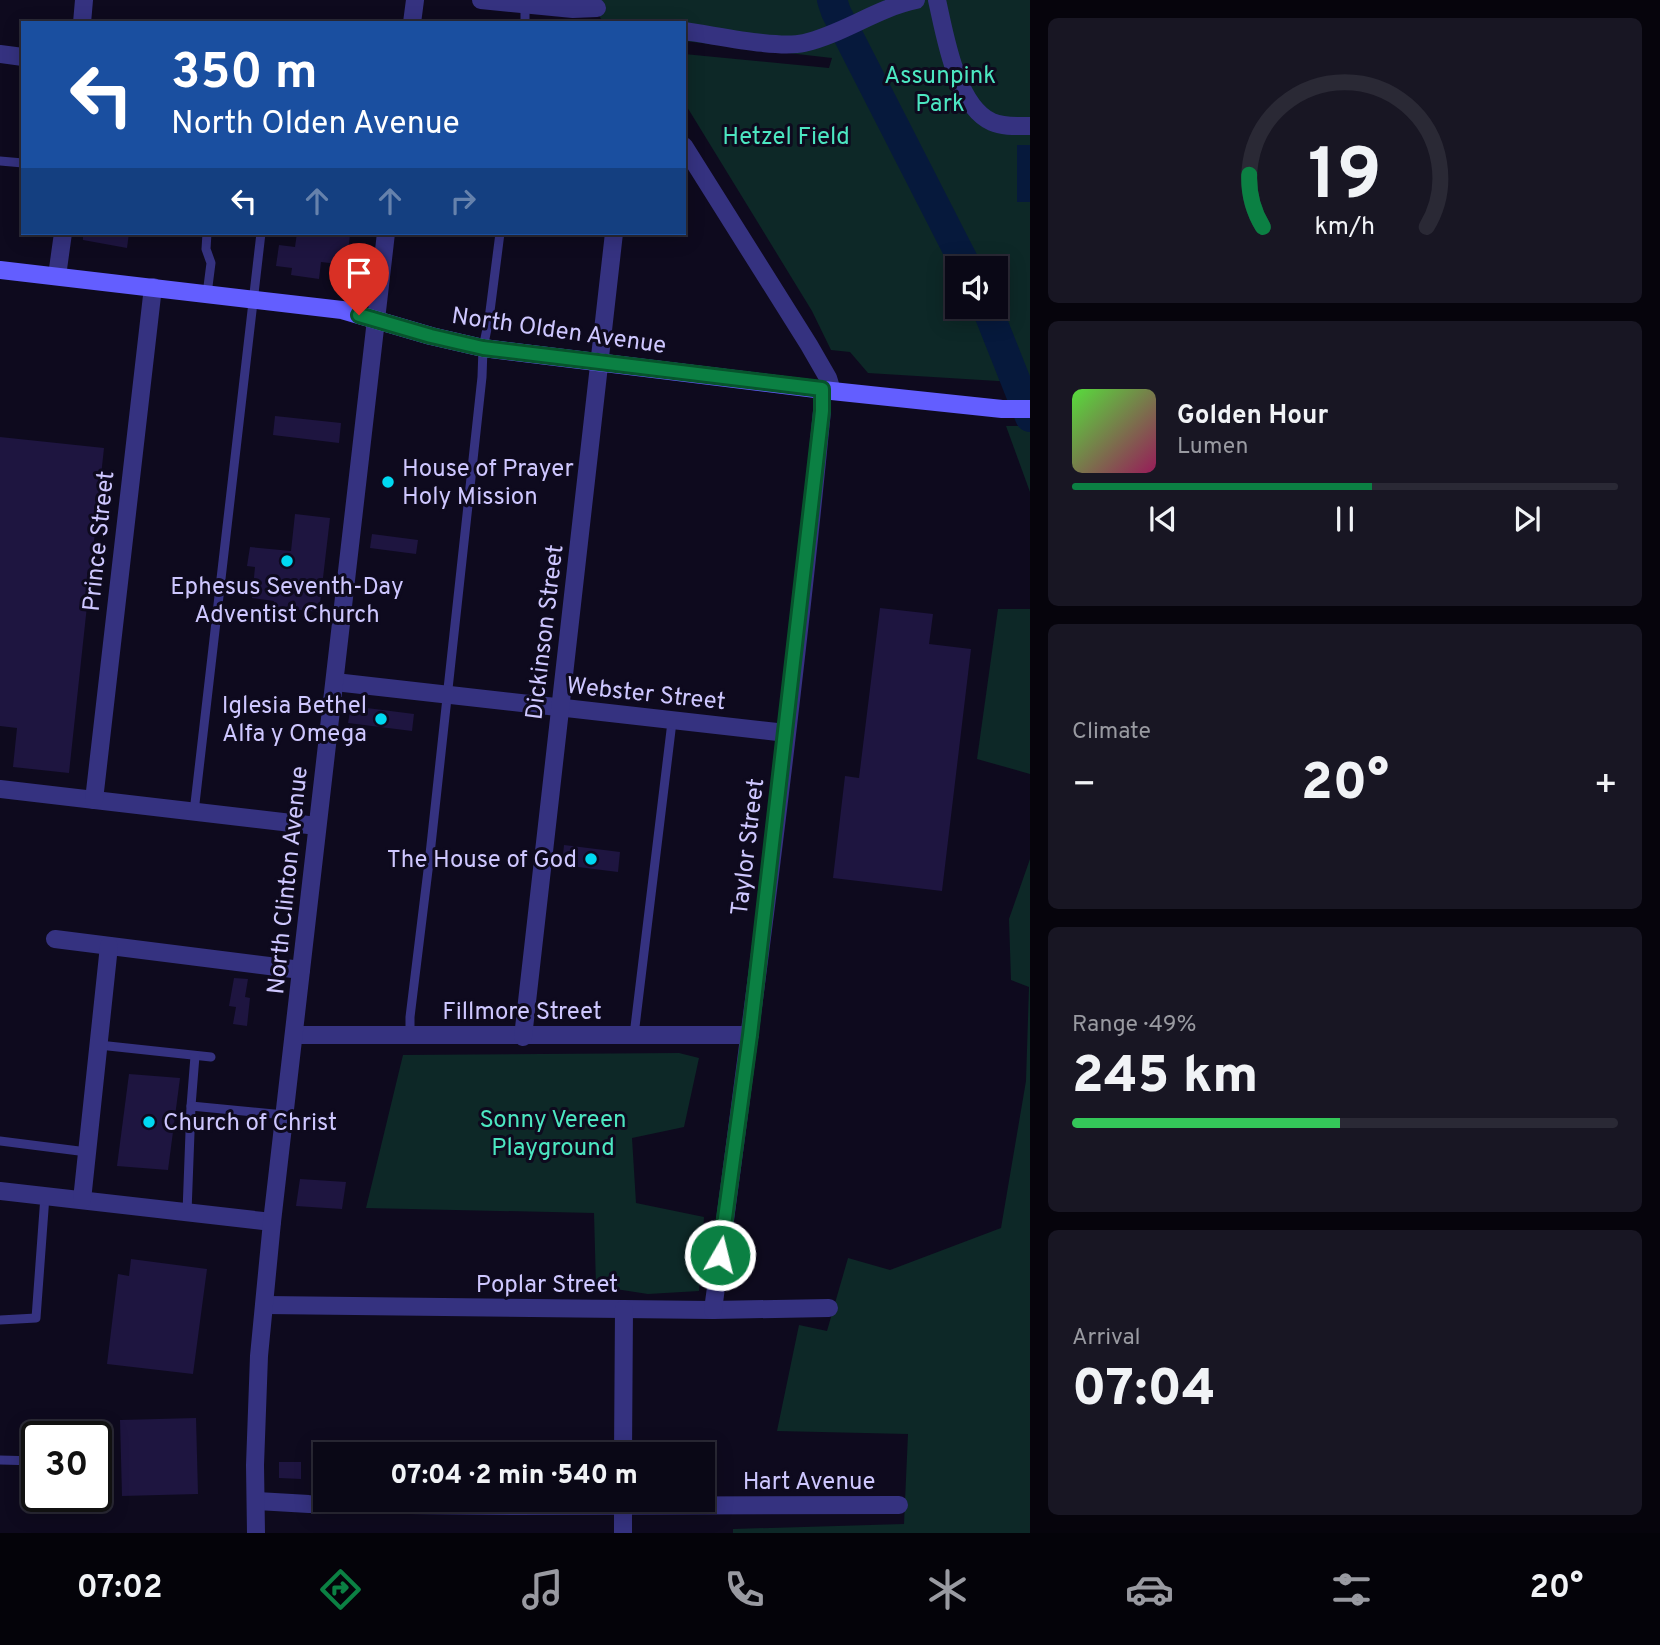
<!DOCTYPE html>
<html lang="en">
<head>
<meta charset="utf-8">
<style>
	body { margin:0; font-family:Overpass,sans-serif; background:#181623; color:#f1f3f6; height:100vh; display:flex; flex-direction:column; font-size:26px; white-space:nowrap }
	* { box-sizing:border-box; margin:0 }
	p { font-size:23px; color:#999aa1 }
	.icon { flex:none; width:38px; height:38px; fill:none; stroke:currentColor; stroke-width:2; stroke-linecap:round; stroke-linejoin:round }
	.map { position:relative; flex:1; overflow:hidden }
	.sheet { display:flex; flex-direction:column; gap:18px; padding:18px; background:#06040c; width:630px }
	.sheet>* { flex:none }
	.banner { position:absolute; left:21px; top:21px; width:665px; height:214px; border-radius:0px; box-shadow:0 4px 18px #0003,0 0 0 2px #2a2935; background:#1a4fa0; color:#fff; overflow:hidden }
	.tools { position:absolute; left:945px; top:256px; display:grid; gap:14px }
	.tools a { display:grid; place-items:center; width:63px; height:63px; border-radius:0px; background:#0a0816; box-shadow:0 4px 18px #0003,0 0 0 2px #2a2935; font-size:35px }
	.speed { position:absolute; left:21px; top:1421px; display:flex; gap:14px; font-size:35px; font-weight:700; text-align:center }
	.speed>* { display:grid; place-content:center; width:91px; height:91px; border-radius:50%; background:#0a0816; box-shadow:0 4px 18px #0003,0 0 0 2px #2a2935; line-height:1 }
	.speed .limit { border:4px solid #111; border-radius:10px; background:#fff; color:#111 }
	.pin { position:absolute; display:grid; place-items:center; width:60px; height:60px; color:#fff; margin:-72px -30px; border-radius:50% 50% 50% 0; rotate:-45deg; box-shadow:0 0 7px #0007 }
	.pin .icon { rotate:45deg }
	.me { position:absolute; width:77px; margin:-38px; rotate:8deg; stroke-linejoin:round; filter:drop-shadow(0 0 5px #0008) }
	.turn { display:flex; align-items:center; gap:24px; height:147px; padding:0 35px; font-size:32px }
	.turn .icon { width:91px; height:91px; stroke-width:2.5 }
	.turn b { display:block; font-size:49px; line-height:60px }
	.lanes { display:flex; align-items:center; height:66px; padding:0 35px; background:#0003; justify-content:center; gap:35px; direction:ltr }
	.lanes .off { opacity:.35 }
	.big { font-size:52px; font-weight:800; line-height:1.1 }
	.sheet .tile { flex:1; display:flex; flex-direction:column; justify-content:center; gap:10px; min-width:0; padding:0 24px; border-radius:10px; background:#181623 }
	.sheet .dial { align-items:center; gap:0 }
	.dial svg { height:182px; overflow:visible; fill:none; stroke:#2a2935; stroke-width:7; stroke-linecap:round; text-anchor:middle }
	.dial text { fill:#f1f3f6; stroke:none }
	.song { display:flex; align-items:center; gap:21px }
	.cover { width:84px; height:84px; border-radius:10px; background:linear-gradient(135deg,hsl(110 70% 55%),hsl(330 70% 35%)) }
	.played { height:7px; border-radius:4px; background:linear-gradient(90deg,#0b8043 55%,#2a2935 55%) }
	.keys { display:flex; justify-content:space-around; direction:ltr }
	.heat { display:flex; justify-content:space-between; align-items:center; font-size:38px; direction:ltr }
	.charge { height:10px; border-radius:5px; background:linear-gradient(90deg,#34c759 49%,#2a2935 0) }
	.trip { position:absolute; left:313px; top:1442px; width:402px; height:70px; border-radius:0px; background:#0a0816; box-shadow:0 4px 18px #0003,0 0 0 2px #2a2935; font-weight:800; line-height:70px; text-align:center }
	.menu { display:flex; height:112px; justify-content:space-around; align-items:center; background:#040309; color:#999aa1 }
	.menu .icon { width:49px; height:49px }
	.menu .active { color:#0b8043 }
	.menu b { font-size:32px; color:#f1f3f6 }
	main { display:flex; flex:1; min-height:0 }
	.map>svg:first-child { display:block }
</style>
</head>
<body>
<main>
<div class="map">
<svg width="1030" height="1533" viewBox="0 0 1030 1533">
	<rect width="100%" height="100%" fill="#0e0a1e"/>
	<g fill="#0d2827" fill-rule="evenodd">
		<path d="M588,0H1030V383L868,373L850,352L831,350L812,311L684,102V54L829,68L832,58L684,41V23H604ZM957,268H996V306H957Z"/>
		<path d="M1006,426H1030V492Z"/>
		<path d="M998,609H1030V774L977,759Z"/>
		<path d="M1030,859V1533H733V1529L904,1524L908,1434L777,1431L799,1325L827,1331L848,1258L890,1270L1001,1228L1026,1081L1029,987L1011,980L1009,919Z"/>
		<path d="M679,1053L699,1058L684,1127L632,1138L636,1203L704,1217L699,1291L648,1294L596,1286L594,1213L366,1208L403,1055Z"/>
	</g>
	<rect fill="#06193c" x="1017" y="145" width="13" height="57"/>
	<g fill="none" stroke-linecap="round" stroke-linejoin="round">
		<g stroke="#06193c" stroke-width="30">
			<path d="M832,0L836,12L967,268"/>
			<path d="M986,306L1030,417"/>
		</g>
	</g>
	<g fill="#1e1540">
		<path d="M83,233H129L127,248L83,240Z"/>
		<path d="M297,233L350,234L347,265L321,262L319,279L291,275L292,268L276,266L279,245L295,247Z"/>
		<path d="M275,416L341,423L339,443L273,435Z"/>
		<path d="M0,437L104,448L69,773L13,767L17,728L0,726Z"/>
		<path d="M295,514L330,518L319,612L273,607L274,601L252,598L255,567L247,566L250,547L291,551Z"/>
		<path d="M372,534L418,540L416,554L370,548Z"/>
		<path d="M880,608L933,614L929,644L971,649L942,891L833,878L845,776L859,778Z"/>
		<path d="M351,706L414,714L412,731L348,723Z"/>
		<path d="M564,845L620,852L618,872L562,865Z"/>
		<path d="M234,978L248,979L245,997L250,998L247,1026L233,1024L236,1007L229,1006Z"/>
		<path d="M129,1074L180,1078L168,1170L117,1166Z"/>
		<path d="M300,1179L346,1182L342,1209L296,1206Z"/>
		<path d="M131,1259L207,1269L193,1374L107,1364L118,1274L129,1276Z"/>
		<path d="M196,1418L198,1494L122,1496L120,1420Z"/>
		<path d="M279,1462H301V1479L279,1478Z"/>
	</g>
	<g fill="none" stroke-linecap="round" stroke-linejoin="round">
		<g stroke="#353280" stroke-width="9">
			<path d="M525,23V5"/>
			<path d="M0,161L23,163"/>
			<path d="M207,294L211,263L206,249L207,233"/>
			<path d="M194,812L261,233"/>
			<path d="M634,1035L672,722"/>
			<path d="M410,1036V1017L430,854L482,377L483,348L489,319L500,233"/>
			<path d="M99,1045L211,1057"/>
			<path d="M191,1106L195,1056"/>
			<path d="M0,1141L87,1152"/>
			<path d="M187,1212L191,1106L284,1115"/>
			<path d="M0,1320L36,1318L45,1196"/>
			<path d="M0,1460L37,1461"/>
		</g>
		<g stroke="#353280" stroke-width="18">
			<path d="M481,0L573,9L597,8"/>
			<path d="M937,0C945,35 956,106 992,122C1003,127 1018,126 1030,126"/>
			<path d="M82,23L84,0"/>
			<path d="M684,31C715,35 776,49 804,43C843,34 877,8 916,0"/>
			<path d="M0,54L23,57"/>
			<path d="M684,146L809,345L828,378L832,391"/>
			<path d="M57,276L63,233"/>
			<path d="M335,682L786,733"/>
			<path d="M0,789L317,826"/>
			<path d="M94,800L153,287"/>
			<path d="M55,939L301,970"/>
			<path d="M294,1035H750"/>
			<path d="M523,1037L614,233"/>
			<path d="M0,1191L272,1222"/>
			<path d="M82,1200L109,946"/>
			<path d="M265,1305L713,1310L829,1308"/>
			<path d="M713,1310C753,1011 793,711 822,411V389"/>
			<path d="M623,1454L624,1309"/>
			<path d="M257,1501L309,1504L515,1506L899,1505"/>
			<path d="M623,1533V1500"/>
		</g>
		<g stroke="#353280" stroke-width="18">
			<path d="M412,23L415,0"/>
			<path d="M256,1533L255,1465L259,1356L272,1222L386,233"/>
		</g>
		<path stroke="#635eff" stroke-width="18" d="M0,270L342,310L431,336L483,348L832,391L1002,409H1030"/>
	</g>
	<g fill="none" stroke-linecap="round" stroke-linejoin="round">
		<defs>
			<path id="route" d="M359,315L431,336L483,348L822,389V411L750,1035L720,1255"/>
		</defs>
		<use href="#route" stroke="#07532c" stroke-width="18"/>
		<use href="#route" stroke="#0b8043" stroke-width="12"/>
	</g>
	<g fill="#00d9f2" stroke="#0e0a1e" stroke-width="2.5">
		<circle cx="388" cy="482" r="7"/>
		<circle cx="287" cy="561" r="7"/>
		<circle cx="381" cy="719" r="7"/>
		<circle cx="591" cy="859" r="7"/>
		<circle cx="149" cy="1122" r="7"/>
	</g>
	<g text-anchor="middle" stroke-width="6" stroke-linejoin="round" paint-order="stroke">
		<g font-size="24" fill="#4ce6c1" stroke="#0e0a1e">
			<text x="940" y="83">Assunpink<tspan x="940" dy="28">Park</tspan></text>
			<text x="786" y="144">Hetzel Field</text>
			<text x="553" y="1127">Sonny Vereen<tspan x="553" dy="28">Playground</tspan></text>
		</g>
		<g font-size="24" fill="#cec7ff" stroke="#0e0a1e">
			<text transform="translate(559 330) rotate(8)" y="8">North Olden Avenue</text>
			<text transform="translate(98 541) rotate(-84)" y="8">Prince Street</text>
			<text transform="translate(544 632) rotate(-83)" y="8">Dickinson Street</text>
			<text transform="translate(646 693) rotate(6)" y="8">Webster Street</text>
			<text transform="translate(747 847) rotate(-83)" y="8">Taylor Street</text>
			<text transform="translate(287 880) rotate(-84)" y="8">North Clinton Avenue</text>
			<text x="522" y="1019">Fillmore Street</text>
			<text x="547" y="1292">Poplar Street</text>
			<text x="809" y="1489">Hart Avenue</text>
		</g>
		<g font-size="24" fill="#cec7ff" stroke="#0e0a1e" text-anchor="start">
			<text x="402" y="476">House of Prayer<tspan x="402" dy="28">Holy Mission</tspan></text>
			<text x="287" y="594" text-anchor="middle">Ephesus Seventh-Day<tspan x="287" dy="28">Adventist Church</tspan></text>
			<text x="367" y="713" text-anchor="end">Iglesia Bethel<tspan x="367" dy="28">Alfa y Omega</tspan></text>
			<text x="577" y="867" text-anchor="end">The House of God</text>
			<text x="163" y="1130">Church of Christ</text>
		</g>
	</g>
</svg>
<div class="tools">
<a><svg class="icon" aria-label="sound" viewBox="0 0 24 24"><path d="M4 9h4l5-4v14l-5-4H4zM17 9q2 3 0 6"/></svg></a>
</div>
<div class="speed"><div class="limit">30</div></div>
<div class="pin" style="left:359px;top:315px;background:#d93025"><svg class="icon" aria-label="arrive" viewBox="0 0 24 24"><path d="M6 21V4h12l-3 4 3 4H6"/></svg></div>
<svg class="me" style="left:720px;top:1255px" viewBox="-20 -20 40 40"><circle r="17" fill="#0b8043" stroke="#fff" stroke-width="3"/><path d="M0-11L8 9 0 5-8 9z" fill="#fff"/></svg>
<div class="trip">07:04 · 2 min · 540 m</div>
<div class="banner">
<div class="turn"><svg class="icon" aria-label="left" viewBox="0 0 24 24"><path d="M17 20v-9H6M10 6l-5 5 5 5"/></svg><div><b>350 m</b>North Olden Avenue</div></div>
<div class="lanes"><svg class="icon" aria-label="left" viewBox="0 0 24 24"><path d="M17 20v-9H6M10 6l-5 5 5 5"/></svg><svg class="icon off" aria-label="ahead" viewBox="0 0 24 24"><path d="M12 20V5M6 11l6-6 6 6"/></svg><svg class="icon off" aria-label="ahead" viewBox="0 0 24 24"><path d="M12 20V5M6 11l6-6 6 6"/></svg><svg class="icon off" aria-label="right" viewBox="0 0 24 24"><path d="M7 20v-9h11M14 6l5 5-5 5"/></svg></div>
</div>
</div>
<section class="sheet">
<div class="tile dial"><svg viewBox="0 0 100 80">
<path d="M14 69A42 42 0 1 1 86 69"/>
<path d="M14 69A42 42 0 0 1 8 46" stroke="#0b8043"/>
<text x="50" y="56" font-size="32" font-weight="700">19</text>
<text x="50" y="72" font-size="11">km/h</text>
</svg></div>
<div class="tile">
<div class="song"><i class="cover"></i><div><b>Golden Hour</b><p>Lumen</p></div></div>
<div class="played"></div>
<div class="keys"><svg class="icon" aria-label="previous" viewBox="0 0 24 24"><path d="M18 5L8 12l10 7zM5 5v14"/></svg><svg class="icon" aria-label="pause" viewBox="0 0 24 24"><path d="M8 5v14M16 5v14"/></svg><svg class="icon" aria-label="next" viewBox="0 0 24 24"><path d="M6 5l10 7-10 7zM19 5v14"/></svg></div>
</div>
<div class="tile"><p>Climate</p>
<div class="heat"><a>−</a><b class="big">20°</b><a>+</a></div>
</div>
<div class="tile"><p>Range · 49%</p><b class="big">245 km</b><div class="charge"></div></div>
<div class="tile"><p>Arrival</p><b class="big">07:04</b></div>
</section>
</main>
<nav class="menu">
<b>07:02</b>
<svg class="icon active" aria-label="directions" viewBox="0 0 24 24"><path d="M12 3l9 9-9 9-9-9zM9 14v-3h6M13 9l2 2-2 2"/></svg>
<svg class="icon" aria-label="music" viewBox="0 0 24 24"><path d="M9 18V5l10-2v13"/><circle cx="6" cy="18" r="3"/><circle cx="16" cy="16" r="3"/></svg>
<svg class="icon" aria-label="phone" viewBox="0 0 24 24"><path d="M5 4h4l2 5-3 2q2 4 5 5l2-3 5 2v4C11 20 4 13 5 4z"/></svg>
<svg class="icon" aria-label="climate" viewBox="0 0 24 24"><path d="M12 3v18M4 7l16 10M4 17L20 7"/></svg>
<svg class="icon" aria-label="car" viewBox="0 0 24 24"><path d="M5 17H2v-5l4-1 3-4h7l3 4 3 1v5h-3M9 17h6M6 11h13"/><circle cx="7" cy="17" r="2"/><circle cx="17" cy="17" r="2"/></svg>
<svg class="icon" aria-label="filters" viewBox="0 0 24 24"><path d="M4 7h16M4 17h16"/><circle cx="9" cy="7" r="2"/><circle cx="15" cy="17" r="2"/></svg>
<b>20°</b>
</nav>
</body>
</html>
